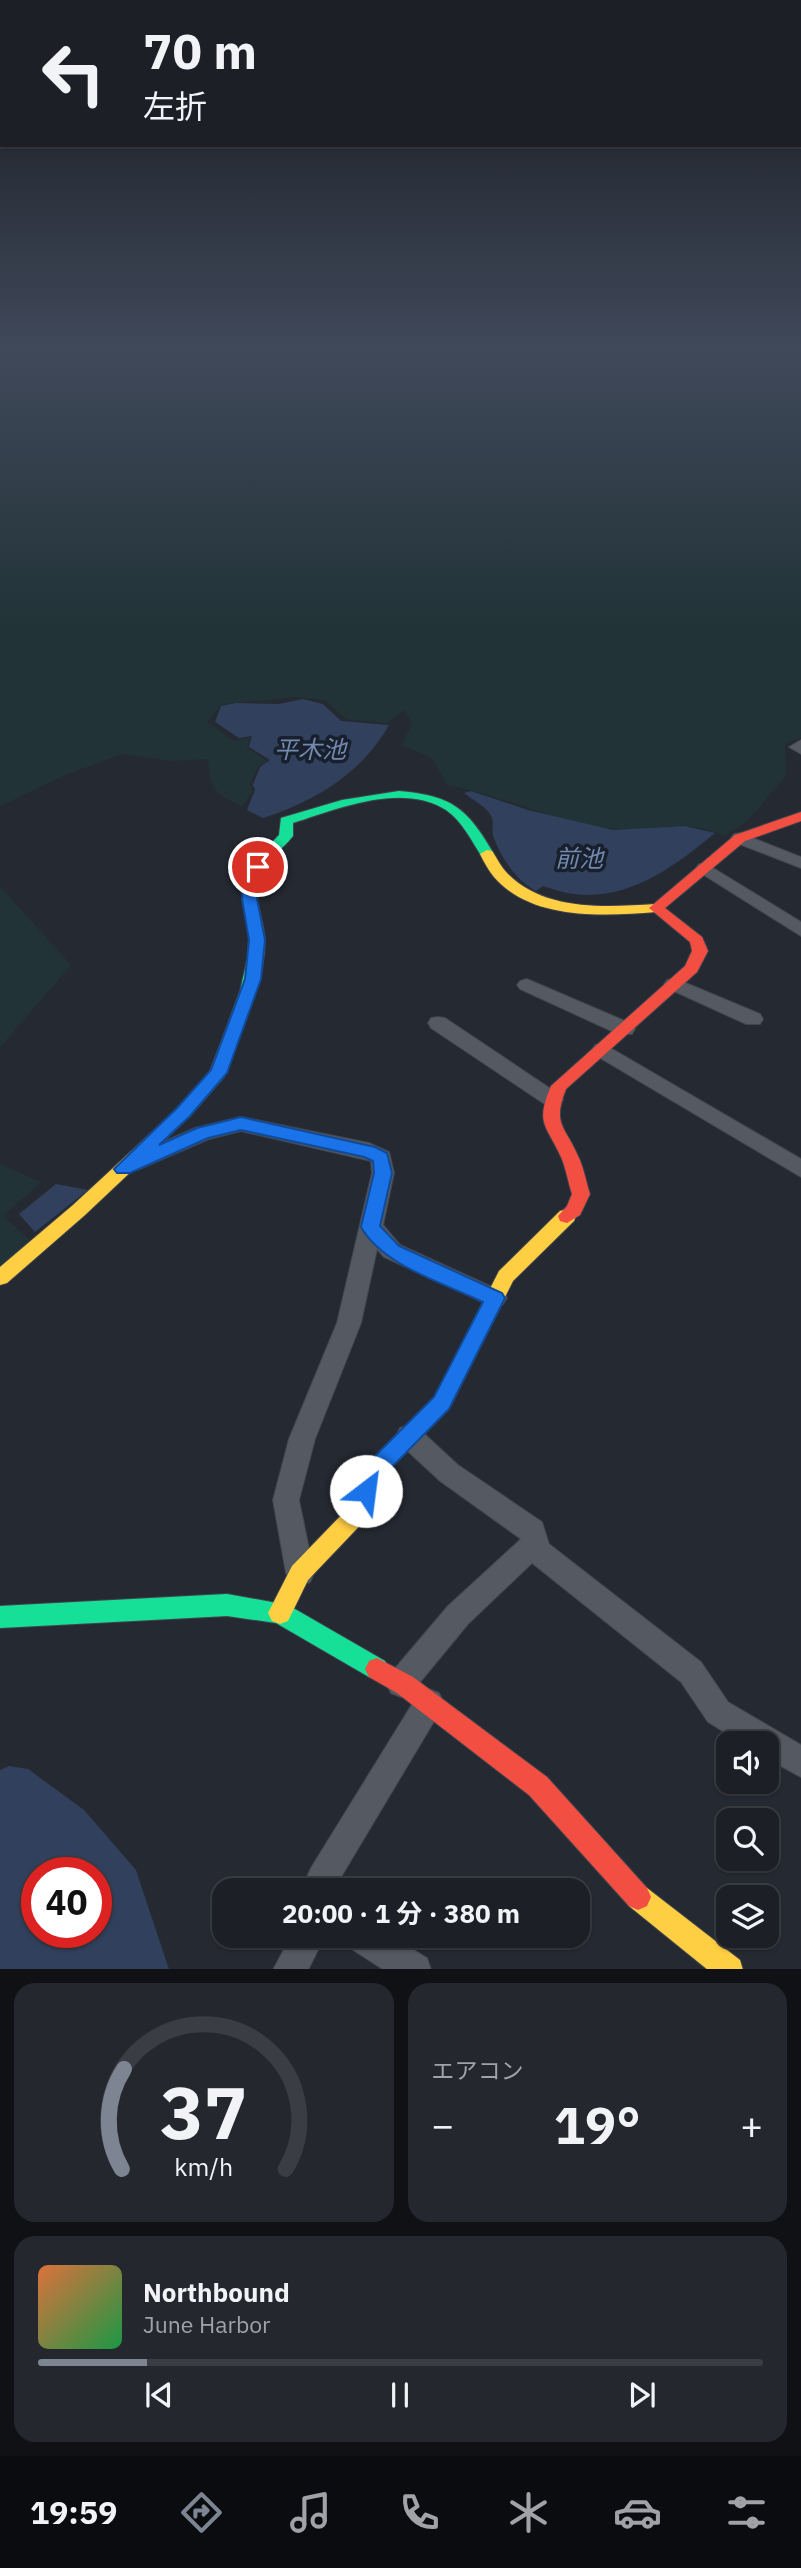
<!DOCTYPE html>
<html lang="ja">
<head>
<meta charset="utf-8">
<style>
	body { margin:0; font-family:"IBM Plex Sans","Noto Sans JP",sans-serif; background:#25272e; color:#f1f3f6; height:100vh; display:flex; flex-direction:column; font-size:26px; white-space:nowrap }
	* { box-sizing:border-box; margin:0 }
	p { font-size:23px; color:#a0a2a7 }
	.icon { flex:none; width:38px; height:38px; fill:none; stroke:currentColor; stroke-width:2; stroke-linecap:round; stroke-linejoin:round }
	.map { position:relative; height:1969px; overflow:hidden }
	.details { display:flex; flex-direction:column; gap:14px; padding:14px; background:#0f1115; flex:1 }
	.details>* { flex:none }
	.guide { position:absolute; left:0px; top:0px; width:802px; height:147px; box-shadow:0 2px 5px #0004,0 0 0 2px #3a3d43; background:#1c1f26; color:#f1f3f6; overflow:hidden }
	.buttons { position:absolute; left:716px; top:1731px; display:grid; gap:14px }
	.buttons a { display:grid; place-items:center; width:63px; height:63px; border-radius:14px; background:#1c1f26; box-shadow:0 2px 5px #0004,0 0 0 2px #3a3d43; font-size:35px }
	.speed { position:absolute; left:21px; top:1857px; display:flex; gap:14px; font-size:35px; font-weight:700; text-align:center }
	.speed>* { display:grid; place-content:center; width:91px; height:91px; border-radius:50%; background:#1c1f26; box-shadow:0 2px 5px #0004,0 0 0 2px #3a3d43; line-height:1 }
	.speed .limit { border:10px solid #d22; background:#fff; color:#111 }
	.pin { position:absolute; display:grid; place-items:center; width:60px; height:60px; color:#fff; margin:-30px; border:4px solid #fff; border-radius:50%; box-shadow:0 2px 7px #0007 }
	.me { position:absolute; width:77px; margin:-38px; rotate:30deg; stroke-linejoin:round; filter:drop-shadow(0 0 5px #0008) }
	.turn { display:flex; align-items:center; gap:24px; height:147px; padding:0 28px; font-size:32px }
	.turn .icon { width:91px; height:91px; stroke-width:2.5 }
	.turn b { display:block; font-size:49px; line-height:60px }
	.big { font-size:52px; font-weight:700; line-height:1.1 }
	.details .tile { flex:1; display:flex; flex-direction:column; justify-content:center; gap:10px; min-width:0; padding:0 24px; border-radius:21px; background:#25272e }
	.details .dial { align-items:center; gap:0 }
	.dial svg { height:182px; overflow:visible; fill:none; stroke:#3a3d43; stroke-width:7; stroke-linecap:round; text-anchor:middle }
	.dial text { fill:#f1f3f6; stroke:none }
	.song { display:flex; align-items:center; gap:21px }
	.cover { width:84px; height:84px; border-radius:10px; background:linear-gradient(135deg,hsl(20 70% 55%),hsl(140 70% 35%)) }
	.played { height:7px; border-radius:4px; background:linear-gradient(90deg,#7d8492 15%,#3a3d43 15%) }
	.keys { display:flex; justify-content:space-around; direction:ltr }
	.heat { display:flex; justify-content:space-between; align-items:center; font-size:38px; direction:ltr }
	.details .tiles { flex:1; display:grid; gap:14px; grid-template-columns:1fr 1fr }
	.tile:last-child { grid-column:span 2 }
	.trip { position:absolute; left:212px; top:1878px; width:378px; height:70px; border-radius:21px; background:#1c1f26; box-shadow:0 2px 5px #0004,0 0 0 2px #3a3d43; font-weight:700; line-height:70px; text-align:center }
	.tabs { display:flex; height:112px; justify-content:space-around; align-items:center; background:#0b0c0f; color:#a0a2a7 }
	.tabs .icon { width:49px; height:49px }
	.tabs .on { color:#7d8492 }
	.tabs b { font-size:32px; color:#f1f3f6 }
	.map>svg:first-child { display:block }
</style>
</head>
<body>
<div class="map">
<svg width="801" height="1970" viewBox="0 0 801 1970">
	<rect width="100%" height="100%" fill="#252932"/>
	<g fill="#223338">
		<path d="M0,349H801V738L785,743L786,776L747,821L724,836C688,817 650,832 613,829C556,823 503,795 447,785L433,759L402,745L412,723L404,710L387,723L346,719L325,700L298,697L222,704L207,722L234,741L250,738L247,748L267,761L258,767L250,784L253,791L242,806C215,794 210,789 208,759L172,761L122,754L65,775L0,806Z"/>
		<path d="M0,887L71,965L0,1047Z"/>
		<path d="M0,1164L41,1182L3,1216L31,1241L0,1266Z"/>
	</g>
	<g fill="#31405d" fill-rule="evenodd">
		<path d="M303,699L323,704L341,721L389,725C362,773 314,802 263,818L247,810L255,790L253,785L260,767L270,760L249,747L252,736L239,738L215,722L221,706L236,703L279,704Z"/>
		<path d="M471,791L528,810L613,830L685,826L715,833C675,866 629,901 574,894C564,893 553,889 543,886L536,891C516,880 500,857 493,835C491,828 495,822 490,814C484,805 472,800 464,793Z"/>
		<path d="M56,1184L88,1190L35,1232L19,1214Z"/>
		<path d="M9,1766L28,1769L84,1810L136,1870L169,1969H0V1770ZM37,1872H96V1932H37Z"/>
	</g>
	<g fill="none" stroke-linecap="round" stroke-linejoin="round">
		<defs>
			<g id="street">
				<path d="M801,740V754L789,747Z"/>
				<path d="M740,833L801,857V868L734,842L731,838L734,834Z"/>
				<path d="M705,863L801,922V936L699,872L696,868L699,864Z"/>
				<path d="M674,978L760,1014L763,1019L760,1024H746L667,988L664,984L667,980Z"/>
				<path d="M527,979L632,1024L635,1029L632,1034H618L520,989L517,985L520,981Z"/>
				<path d="M438,1017L445,1018L560,1095L563,1100L560,1105H546L431,1028L428,1023L431,1018Z"/>
				<path d="M602,1043L801,1159V1177L595,1055L592,1050L595,1045Z"/>
				<path d="M241,1117L369,1143L389,1152L394,1173L383,1225L400,1245L503,1292L507,1298L503,1304L495,1307L487,1304L384,1257L377,1249L361,1323L315,1439L299,1500L314,1573L310,1582L300,1585L290,1582L286,1573L273,1500L289,1439L337,1323L372,1173L371,1161L241,1131L209,1139L137,1170L129,1167L126,1162L129,1157L195,1128Z"/>
				<path d="M409,1425L418,1428L458,1465L542,1522L549,1544L701,1662L728,1702L801,1745V1777L766,1758V1743H742L708,1722L681,1682L532,1563L468,1624L411,1693L401,1697L391,1693L386,1683L391,1673L448,1606L521,1539L440,1481L400,1444L396,1436L400,1428Z"/>
				<path d="M429,1689L439,1693L444,1703L439,1713L338,1882L339,1890H307L306,1879L311,1868L419,1693Z"/>
				<path d="M291,1936H325L308,1970H273Z"/>
				<path d="M346,1936H391L427,1958L431,1970H384L350,1948Z"/>
			</g>
			<g id="fast">
				<path d="M399,791C453,796 467,808 494,854L487,858L482,857C471,840 463,822 446,810C402,782 337,809 293,823V836C282,850 265,861 259,878C252,900 265,921 265,943C264,975 251,1007 239,1037L231,1042L225,1041L223,1037L240,991L248,956L249,935L242,894L245,878L257,858L279,835L281,818L342,800Z"/>
				<path d="M227,1594L288,1605L385,1661L389,1669L385,1677L377,1680L369,1677L276,1623L227,1616L0,1628V1606Z"/>
			</g>
			<g id="slow">
				<path d="M487,850L492,851C497,858 501,867 507,873C545,912 606,907 656,904L663,908L656,912C604,916 532,921 494,877C489,871 484,862 480,854Z"/>
				<path d="M231,1032L239,1037L224,1077L190,1116L85,1215L7,1283L0,1285V1267L73,1205L178,1108L210,1071L223,1037Z"/>
				<path d="M567,1209L574,1211L576,1216L574,1221L513,1281L449,1409L381,1478L369,1516L308,1580L288,1621L280,1624L272,1621L268,1613L292,1566L352,1504L364,1467L435,1397L499,1271L560,1211Z"/>
				<path d="M638,1884L647,1888L740,1960L743,1970H708L629,1906L625,1897L629,1888Z"/>
			</g>
			<g id="jam">
				<path d="M801,812V821L745,841L665,908L702,937L708,951L697,972L566,1089C552,1125 565,1126 578,1156C584,1168 586,1182 590,1194L580,1215L567,1223L560,1221L558,1216L567,1206L572,1194C568,1182 566,1168 561,1157C546,1124 535,1124 551,1086L685,966L692,951L690,942L649,908L735,835Z"/>
				<path d="M377,1658L413,1677L547,1777L647,1888L651,1897L647,1906L638,1910L629,1906L529,1795L397,1693L369,1677L365,1669L369,1661Z"/>
			</g>
		</defs>
		<use href="#street" stroke="#41444c" stroke-width="2"/>
		<use href="#fast" stroke="#41444c" stroke-width="2"/>
		<use href="#slow" stroke="#41444c" stroke-width="2"/>
		<use href="#jam" stroke="#41444c" stroke-width="2"/>
		<use href="#street" fill="#545962" fill-rule="evenodd"/>
		<use href="#fast" fill="#16e098" fill-rule="evenodd"/>
		<use href="#slow" fill="#ffcf43" fill-rule="evenodd"/>
		<use href="#jam" fill="#f24e42" fill-rule="evenodd"/>
	</g>
	<linearGradient id="sky" x2="0" y2="1"><stop stop-color="#14171c"/><stop offset="0.56" stop-color="#40495a"/><stop offset="1" stop-color="#40495a" stop-opacity="0"/></linearGradient>
	<rect width="801" height="624" fill="url(#sky)"/>
	<path fill="#1a73e8" stroke="#114b97" stroke-width="2" d="M258,862L265,867L258,880L257,899L265,940L261,979L227,1073L190,1116L159,1145L197,1128L241,1117L375,1147L387,1153L392,1173L380,1226L399,1246L502,1293L505,1298L449,1409L381,1478L374,1498L366,1500L359,1498L356,1491L364,1467L434,1397L483,1302C444,1283 383,1266 361,1227L374,1173L373,1161L364,1157L241,1130L208,1138L130,1173H117L114,1169L177,1108L211,1070L245,979L249,940L242,899L243,880L253,864Z"/>
	<g text-anchor="middle" stroke-width="7" stroke-linejoin="round" paint-order="stroke">
		<g font-size="24" font-style="italic" fill="#7489af" stroke="#19202d">
			<text x="310" y="758">平木池</text>
			<text x="579" y="867">前池</text>
		</g>
	</g>
</svg>
<div class="buttons">
<a><svg class="icon" aria-label="sound" viewBox="0 0 24 24"><path d="M4 9h4l5-4v14l-5-4H4zM17 9q2 3 0 6"/></svg></a>
<a><svg class="icon" aria-label="search" viewBox="0 0 24 24"><circle cx="10" cy="10" r="6"/><path d="M15 15l6 6"/></svg></a>
<a><svg class="icon" aria-label="layers" viewBox="0 0 24 24"><path d="M12 4l9 5-9 5-9-5zM3 14l9 5 9-5"/></svg></a>
</div>
<div class="speed"><div class="limit">40</div></div>
<div class="pin" style="left:258px;top:867px;background:#d93025"><svg class="icon" aria-label="arrive" viewBox="0 0 24 24"><path d="M6 21V4h12l-3 4 3 4H6"/></svg></div>
<svg class="me" style="left:366px;top:1491px" viewBox="-20 -20 40 40"><circle r="19" fill="#fff"/><path d="M0-13L10 11 0 6-10 11z" fill="#1a73e8"/></svg>
<div class="trip">20:00 · 1 分 · 380 m</div>
<div class="guide">
<div class="turn"><svg class="icon" aria-label="left" viewBox="0 0 24 24"><path d="M17 20v-9H6M10 6l-5 5 5 5"/></svg><div><b>70 m</b>左折</div></div>
</div>
</div>
<section class="details">
<div class="tiles">
<div class="tile dial"><svg viewBox="0 0 100 80">
<path d="M14 69A42 42 0 1 1 86 69"/>
<path d="M14 69A42 42 0 0 1 15 25" stroke="#7d8492"/>
<text x="50" y="56" font-size="32" font-weight="700">37</text>
<text x="50" y="72" font-size="11">km/h</text>
</svg></div>
<div class="tile"><p>エアコン</p>
<div class="heat"><a>−</a><b class="big">19°</b><a>+</a></div>
</div>
<div class="tile">
<div class="song"><i class="cover"></i><div><b>Northbound</b><p>June Harbor</p></div></div>
<div class="played"></div>
<div class="keys"><svg class="icon" aria-label="previous" viewBox="0 0 24 24"><path d="M18 5L8 12l10 7zM5 5v14"/></svg><svg class="icon" aria-label="pause" viewBox="0 0 24 24"><path d="M8 5v14M16 5v14"/></svg><svg class="icon" aria-label="next" viewBox="0 0 24 24"><path d="M6 5l10 7-10 7zM19 5v14"/></svg></div>
</div>
</div>
</section>
<nav class="tabs">
<b>19:59</b>
<svg class="icon on" aria-label="directions" viewBox="0 0 24 24"><path d="M12 3l9 9-9 9-9-9zM9 14v-3h6M13 9l2 2-2 2"/></svg>
<svg class="icon" aria-label="music" viewBox="0 0 24 24"><path d="M9 18V5l10-2v13"/><circle cx="6" cy="18" r="3"/><circle cx="16" cy="16" r="3"/></svg>
<svg class="icon" aria-label="phone" viewBox="0 0 24 24"><path d="M5 4h4l2 5-3 2q2 4 5 5l2-3 5 2v4C11 20 4 13 5 4z"/></svg>
<svg class="icon" aria-label="climate" viewBox="0 0 24 24"><path d="M12 3v18M4 7l16 10M4 17L20 7"/></svg>
<svg class="icon" aria-label="car" viewBox="0 0 24 24"><path d="M5 17H2v-5l4-1 3-4h7l3 4 3 1v5h-3M9 17h6M6 11h13"/><circle cx="7" cy="17" r="2"/><circle cx="17" cy="17" r="2"/></svg>
<svg class="icon" aria-label="filters" viewBox="0 0 24 24"><path d="M4 7h16M4 17h16"/><circle cx="9" cy="7" r="2"/><circle cx="15" cy="17" r="2"/></svg>
</nav>
</body>
</html>
